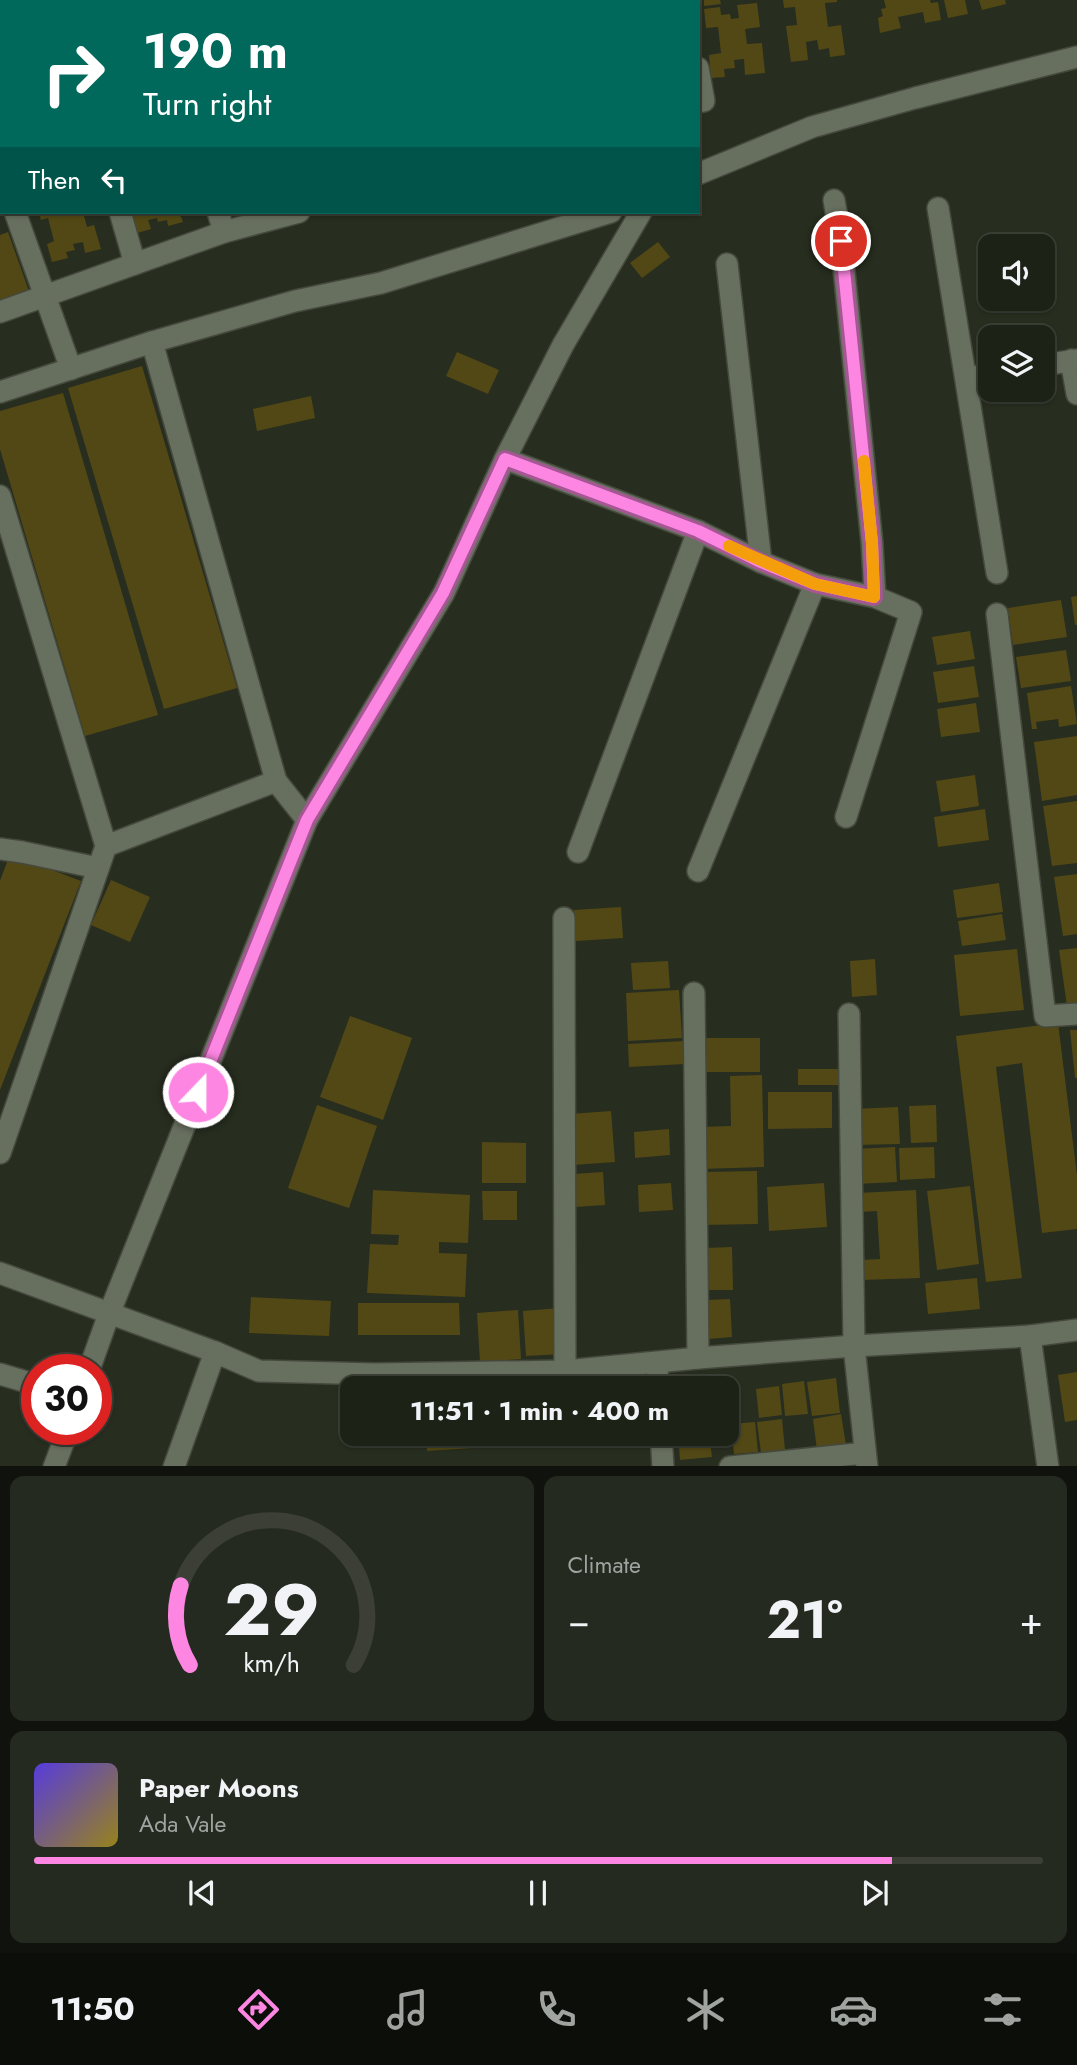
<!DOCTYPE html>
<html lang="en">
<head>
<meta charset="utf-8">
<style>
	body { margin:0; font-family:Jost,sans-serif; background:#252a20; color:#f1f3f6; height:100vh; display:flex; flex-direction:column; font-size:26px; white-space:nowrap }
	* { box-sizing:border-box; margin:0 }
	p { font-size:23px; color:#a0a4a1 }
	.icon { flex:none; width:38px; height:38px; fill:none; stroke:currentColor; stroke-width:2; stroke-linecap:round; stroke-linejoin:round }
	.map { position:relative; height:1466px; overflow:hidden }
	.details { display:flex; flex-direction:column; gap:10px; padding:10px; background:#10130d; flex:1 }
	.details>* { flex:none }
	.top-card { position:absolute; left:0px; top:0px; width:700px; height:214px; box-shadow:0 2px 5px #0004,0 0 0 2px #3b3f36; background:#00695c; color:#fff; overflow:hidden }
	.fabs { position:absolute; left:978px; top:234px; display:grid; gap:14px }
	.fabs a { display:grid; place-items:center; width:77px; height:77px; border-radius:14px; background:#1d2217; box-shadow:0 2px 5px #0004,0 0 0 2px #3b3f36; font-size:35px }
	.speed { position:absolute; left:21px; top:1354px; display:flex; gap:14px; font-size:35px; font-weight:700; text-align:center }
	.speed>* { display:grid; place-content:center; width:91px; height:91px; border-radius:50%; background:#1d2217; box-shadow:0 2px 5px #0004,0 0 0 2px #3b3f36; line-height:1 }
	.speed .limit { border:10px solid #d22; background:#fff; color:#111 }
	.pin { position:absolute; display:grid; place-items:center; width:60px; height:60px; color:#fff; margin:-30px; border:4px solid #fff; border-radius:50%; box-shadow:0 2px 7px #0007 }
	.me { position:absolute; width:77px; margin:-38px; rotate:22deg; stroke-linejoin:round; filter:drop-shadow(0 0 5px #0008) }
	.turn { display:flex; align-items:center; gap:24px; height:147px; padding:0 28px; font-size:32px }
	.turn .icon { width:91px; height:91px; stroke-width:2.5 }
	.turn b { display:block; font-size:49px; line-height:60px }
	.then { display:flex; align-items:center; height:66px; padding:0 28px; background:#0003; gap:14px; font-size:26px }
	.big { font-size:52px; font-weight:700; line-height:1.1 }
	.details .widget { flex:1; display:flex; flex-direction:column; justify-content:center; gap:10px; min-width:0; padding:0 24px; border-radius:14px; background:#252a20 }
	.details .dial { align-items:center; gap:0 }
	.dial svg { height:182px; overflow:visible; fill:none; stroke:#3b3f36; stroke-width:7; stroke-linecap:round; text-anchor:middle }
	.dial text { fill:#f1f3f6; stroke:none }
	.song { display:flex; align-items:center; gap:21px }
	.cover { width:84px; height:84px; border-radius:10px; background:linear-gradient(135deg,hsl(250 70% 55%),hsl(50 70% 35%)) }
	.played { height:7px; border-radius:4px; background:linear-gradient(90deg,#fd86e2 85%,#3b3f36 85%) }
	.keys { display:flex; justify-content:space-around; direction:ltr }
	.heat { display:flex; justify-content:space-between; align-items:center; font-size:38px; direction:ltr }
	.details .tiles { flex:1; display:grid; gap:10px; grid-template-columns:1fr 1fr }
	.widget:last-child { grid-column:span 2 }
	.trip { position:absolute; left:340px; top:1376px; width:399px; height:70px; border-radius:14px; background:#1d2217; box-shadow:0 2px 5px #0004,0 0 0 2px #3b3f36; font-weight:700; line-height:70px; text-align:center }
	.dock { display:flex; height:112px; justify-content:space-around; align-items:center; background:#0c0e09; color:#a0a4a1 }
	.dock .icon { width:49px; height:49px }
	.dock .selected { color:#fd86e2 }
	.dock b { font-size:32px; color:#f1f3f6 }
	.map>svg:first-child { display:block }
</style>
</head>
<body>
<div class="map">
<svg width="1077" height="1467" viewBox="0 0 1077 1467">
	<rect width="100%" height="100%" fill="#272d1f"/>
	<g fill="#524815">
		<path d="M704,0H720L721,4L704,6Z"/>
		<path d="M783,0H837V2L825,3L828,27L841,25L845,55L830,57L829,48L819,50L817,40L806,42L808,60L791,62L786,26L797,25L795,7L784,8Z"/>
		<path d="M884,0H930L931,3L938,2L941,20L925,23L923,12L898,17L901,28L880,33L878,18L883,16L881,9L886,8Z"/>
		<path d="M944,0H965L968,14L948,18Z"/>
		<path d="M979,0H1005L1006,4L982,10Z"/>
		<path d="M757,3L760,27L745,29L747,44L762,43L765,73L745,75L744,59L734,60L735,68L724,69L725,77L711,78L709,55L721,53L718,27L706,28L704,9L720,7L721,15L730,14L731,19L739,18L737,5Z"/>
		<path d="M39,212H83L87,227L94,225L101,249L85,253L83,242L73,244L75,250L66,252L68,258L52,262L47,244L54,241L48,218L41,220Z"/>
		<path d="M135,212H179L183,222L168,226L167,220L158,222L157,218L148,220L151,229L134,234L128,214Z"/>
		<path d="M8,232L30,294L0,305V235Z"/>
		<path d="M658,242L670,257L642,278L630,263Z"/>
		<path d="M457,352L499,370L488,394L446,376Z"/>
		<path d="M142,366L237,688L164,709L68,388Z"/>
		<path d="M63,393L158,715L85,736L0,449V411Z"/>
		<path d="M311,396L315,418L257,431L253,409Z"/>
		<path d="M1077,596V625H1075L1071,597Z"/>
		<path d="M1061,600L1067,637L1013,645L1008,608Z"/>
		<path d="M970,631L975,659L937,665L932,637Z"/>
		<path d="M1066,650L1071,681L1021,688L1016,657Z"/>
		<path d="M974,666L979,697L938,703L933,672Z"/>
		<path d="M1071,686L1077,724L1059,727L1058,719L1036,722L1037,729H1032L1027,693Z"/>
		<path d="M976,703L980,732L941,737L937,709Z"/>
		<path d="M1077,736V795L1042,801L1034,742Z"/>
		<path d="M975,775L979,806L941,812L936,781Z"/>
		<path d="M1077,801V863L1052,866L1043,806Z"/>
		<path d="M985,809L989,840L938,847L934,817Z"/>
		<path d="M10,854L81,881L0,1090V881Z"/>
		<path d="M1077,874V934L1063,936L1054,877Z"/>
		<path d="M111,880L150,897L130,942L91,925Z"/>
		<path d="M999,883L1003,912L957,918L953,890Z"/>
		<path d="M621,907L623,938L576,941L574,910Z"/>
		<path d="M1002,914L1006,940L962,946L958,921Z"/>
		<path d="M1077,948V1004L1067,1006L1059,950Z"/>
		<path d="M1017,949L1024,1010L960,1016L954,955Z"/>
		<path d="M875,959L877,995L852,997L850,961Z"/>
		<path d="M668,961L670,988L633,990L631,963Z"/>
		<path d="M679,990L682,1038L628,1041L626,993Z"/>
		<path d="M350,1016L412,1038L383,1120L320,1097Z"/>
		<path d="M1058,1023L1077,1175V1229L1042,1233L1022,1063L996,1067L1022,1278L986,1282L956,1036Z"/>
		<path d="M1070,1030H1077V1078H1075Z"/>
		<rect x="699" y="1038" width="61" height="34"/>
		<path d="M684,1041L685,1064L629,1067L628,1044Z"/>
		<rect x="798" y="1069" width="40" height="16"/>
		<path d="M762,1075L764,1167L701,1169L700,1127L731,1126L730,1076Z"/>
		<path d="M768,1092H832V1128L768,1129Z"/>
		<path d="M317,1105L377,1126L349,1208L288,1188Z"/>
		<path d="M936,1105L937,1142L911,1143L909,1106Z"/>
		<path d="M898,1107L900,1144L855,1145L854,1109Z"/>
		<path d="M611,1111L615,1162L573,1165L570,1114Z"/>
		<path d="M669,1129L670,1155L635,1158L634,1132Z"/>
		<path d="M482,1142L526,1143V1183H482Z"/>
		<path d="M895,1147L897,1182L856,1184L855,1149Z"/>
		<path d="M934,1147L935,1178L900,1180L899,1148Z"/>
		<path d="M757,1171L758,1224L703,1225L702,1172Z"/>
		<path d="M603,1172L605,1205L575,1207L573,1174Z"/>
		<path d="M671,1183L673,1210L639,1212L638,1185Z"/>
		<path d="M824,1183L827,1227L769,1231L767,1187Z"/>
		<path d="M970,1186L979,1264L937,1270L927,1191Z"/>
		<path d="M373,1190L470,1195L468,1243L439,1242V1253L467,1254L465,1297L367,1293L370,1244L398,1245L399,1235L371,1234Z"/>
		<path d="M916,1190L920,1278L862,1280L861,1260L880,1259L877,1211L859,1212L858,1193Z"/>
		<path d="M482,1191H517V1220H483Z"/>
		<path d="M732,1247L733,1290H705L704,1248Z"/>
		<path d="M977,1278L980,1309L928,1314L925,1283Z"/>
		<path d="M251,1297L331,1301L329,1336L249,1333Z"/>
		<path d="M730,1299L732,1337L709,1339L707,1300Z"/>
		<path d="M358,1303H459L460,1335H358Z"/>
		<path d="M560,1308L563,1354L526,1356L523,1311Z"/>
		<path d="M518,1310L521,1359L480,1362L477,1313Z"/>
		<path d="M1077,1372V1420L1065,1422L1058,1375Z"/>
		<path d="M836,1378L840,1413L812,1416L807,1382Z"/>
		<path d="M804,1381L808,1414L785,1416L782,1384Z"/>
		<path d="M779,1386L782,1415L759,1418L756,1389Z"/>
		<path d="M841,1414L846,1445L817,1450L813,1419Z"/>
		<path d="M782,1419L785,1450L761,1453L757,1422Z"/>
		<path d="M755,1422L758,1452L734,1454L731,1424Z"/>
		<path d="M379,1433H420V1437L379,1441Z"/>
		<path d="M426,1433H471L472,1448L427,1451Z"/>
		<path d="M678,1433H709L712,1457L680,1460Z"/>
	</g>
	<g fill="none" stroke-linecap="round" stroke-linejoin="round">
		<defs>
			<g id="street">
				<path d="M63,0L64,2"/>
				<path d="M155,0L156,2"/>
				<path d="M687,0L688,2"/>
				<path d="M443,2L450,0"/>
				<path d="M698,68L704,101L698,102"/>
				<path d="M0,167L2,172"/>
				<path d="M834,200L841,241L872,543L875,597"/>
				<path d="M938,208L997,573"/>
				<path d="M15,212L71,369"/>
				<path d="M120,212L135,264"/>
				<path d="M224,232L299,212"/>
				<path d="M727,264L761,562"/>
				<path d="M0,312L224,232L218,212"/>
				<path d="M152,342L276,781"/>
				<path d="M1071,360L1077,394"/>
				<path d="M1043,365L1077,360"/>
				<path d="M966,378L990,374"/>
				<path d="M505,459L698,531"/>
				<path d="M0,496L106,846"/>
				<path d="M997,614L1045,1016L1077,1014"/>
				<path d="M307,820L444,593L505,459L563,345L641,212"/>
				<path d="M0,849L22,852L98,868"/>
				<path d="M578,852L698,531L761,562L815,584L875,597L911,612L846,817"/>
				<path d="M698,871L815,584"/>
				<path d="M564,918L565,1371"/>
				<path d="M694,993L698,1358"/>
				<path d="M849,1014L854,1346L867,1467"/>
				<path d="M0,1153L106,846L276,781L307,820L109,1314L89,1370"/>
				<path d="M657,1363L658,1388"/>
				<path d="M0,1374L37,1385"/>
				<path d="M661,1433L663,1467"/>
				<path d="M54,1467L68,1430"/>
				<path d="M174,1467L215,1352"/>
				<path d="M730,1467L865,1453"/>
			</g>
			<g id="secondary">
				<path d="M698,174L812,127L915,98L1077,57"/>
				<path d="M0,392L152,342L295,301L381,283L611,212"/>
				<path d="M0,1273L215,1352L259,1371L375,1374L565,1371L698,1358L854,1346L1030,1336L1077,1330"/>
				<path d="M1030,1336L1048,1467"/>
			</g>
		</defs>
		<use href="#street" stroke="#45493d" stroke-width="24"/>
		<use href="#secondary" stroke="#45493d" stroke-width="24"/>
		<use href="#street" stroke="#676f5f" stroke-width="21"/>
		<use href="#secondary" stroke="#676f5f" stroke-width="21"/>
	</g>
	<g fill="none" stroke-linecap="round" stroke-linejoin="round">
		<defs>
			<path id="route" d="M198,1092L307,820L443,593L505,459L698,531L761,562L815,584L874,597L872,543L841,241"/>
		</defs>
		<use href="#route" stroke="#a45793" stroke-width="18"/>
		<use href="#route" stroke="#fd86e2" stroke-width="12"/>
		<path stroke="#f59e0b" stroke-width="12" d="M729,546L815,584L874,597L872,543L864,461"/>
	</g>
</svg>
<div class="fabs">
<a><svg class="icon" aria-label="sound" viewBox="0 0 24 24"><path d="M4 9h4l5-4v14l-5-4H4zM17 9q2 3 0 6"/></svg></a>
<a><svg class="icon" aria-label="layers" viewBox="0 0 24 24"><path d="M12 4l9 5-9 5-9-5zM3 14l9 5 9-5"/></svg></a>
</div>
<div class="speed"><div class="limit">30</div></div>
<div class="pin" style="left:841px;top:241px;background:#d93025"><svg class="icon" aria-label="arrive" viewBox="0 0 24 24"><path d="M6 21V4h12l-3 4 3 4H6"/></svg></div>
<svg class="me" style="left:198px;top:1092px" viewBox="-20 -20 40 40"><circle r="17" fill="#fd86e2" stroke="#fff" stroke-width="3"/><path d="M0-11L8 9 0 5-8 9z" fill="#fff"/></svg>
<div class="trip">11:51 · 1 min · 400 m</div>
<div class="top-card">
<div class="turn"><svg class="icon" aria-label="right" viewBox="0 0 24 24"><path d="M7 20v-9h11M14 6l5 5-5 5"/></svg><div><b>190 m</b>Turn right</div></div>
<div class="then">Then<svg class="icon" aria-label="left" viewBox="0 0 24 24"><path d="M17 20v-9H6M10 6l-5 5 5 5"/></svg></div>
</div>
</div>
<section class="details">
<div class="tiles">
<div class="widget dial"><svg viewBox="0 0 100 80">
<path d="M14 69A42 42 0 1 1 86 69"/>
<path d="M14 69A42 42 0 0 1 10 34" stroke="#fd86e2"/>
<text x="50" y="56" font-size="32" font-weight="700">29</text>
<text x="50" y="72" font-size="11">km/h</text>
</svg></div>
<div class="widget"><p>Climate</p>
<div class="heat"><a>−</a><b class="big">21°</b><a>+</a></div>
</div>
<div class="widget">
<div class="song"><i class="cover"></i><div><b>Paper Moons</b><p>Ada Vale</p></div></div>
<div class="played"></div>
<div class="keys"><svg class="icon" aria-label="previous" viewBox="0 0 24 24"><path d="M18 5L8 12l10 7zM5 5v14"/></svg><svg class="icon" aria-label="pause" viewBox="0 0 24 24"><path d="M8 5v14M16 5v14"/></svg><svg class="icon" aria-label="next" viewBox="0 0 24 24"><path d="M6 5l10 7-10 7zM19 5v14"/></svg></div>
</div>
</div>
</section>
<nav class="dock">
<b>11:50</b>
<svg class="icon selected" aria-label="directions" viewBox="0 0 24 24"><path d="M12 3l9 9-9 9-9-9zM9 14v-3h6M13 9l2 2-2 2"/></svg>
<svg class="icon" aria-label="music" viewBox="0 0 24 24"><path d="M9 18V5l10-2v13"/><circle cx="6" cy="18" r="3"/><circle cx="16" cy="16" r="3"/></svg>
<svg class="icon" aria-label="phone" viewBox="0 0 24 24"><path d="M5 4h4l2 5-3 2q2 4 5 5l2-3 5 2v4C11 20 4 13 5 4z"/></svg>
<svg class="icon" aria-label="climate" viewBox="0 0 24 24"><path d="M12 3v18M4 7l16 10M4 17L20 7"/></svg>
<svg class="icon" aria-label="car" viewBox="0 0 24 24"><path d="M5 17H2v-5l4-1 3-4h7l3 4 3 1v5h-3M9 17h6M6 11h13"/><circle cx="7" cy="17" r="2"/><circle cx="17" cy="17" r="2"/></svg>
<svg class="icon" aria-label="filters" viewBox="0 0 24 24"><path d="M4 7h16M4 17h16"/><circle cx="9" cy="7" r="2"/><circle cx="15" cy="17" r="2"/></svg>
</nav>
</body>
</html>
